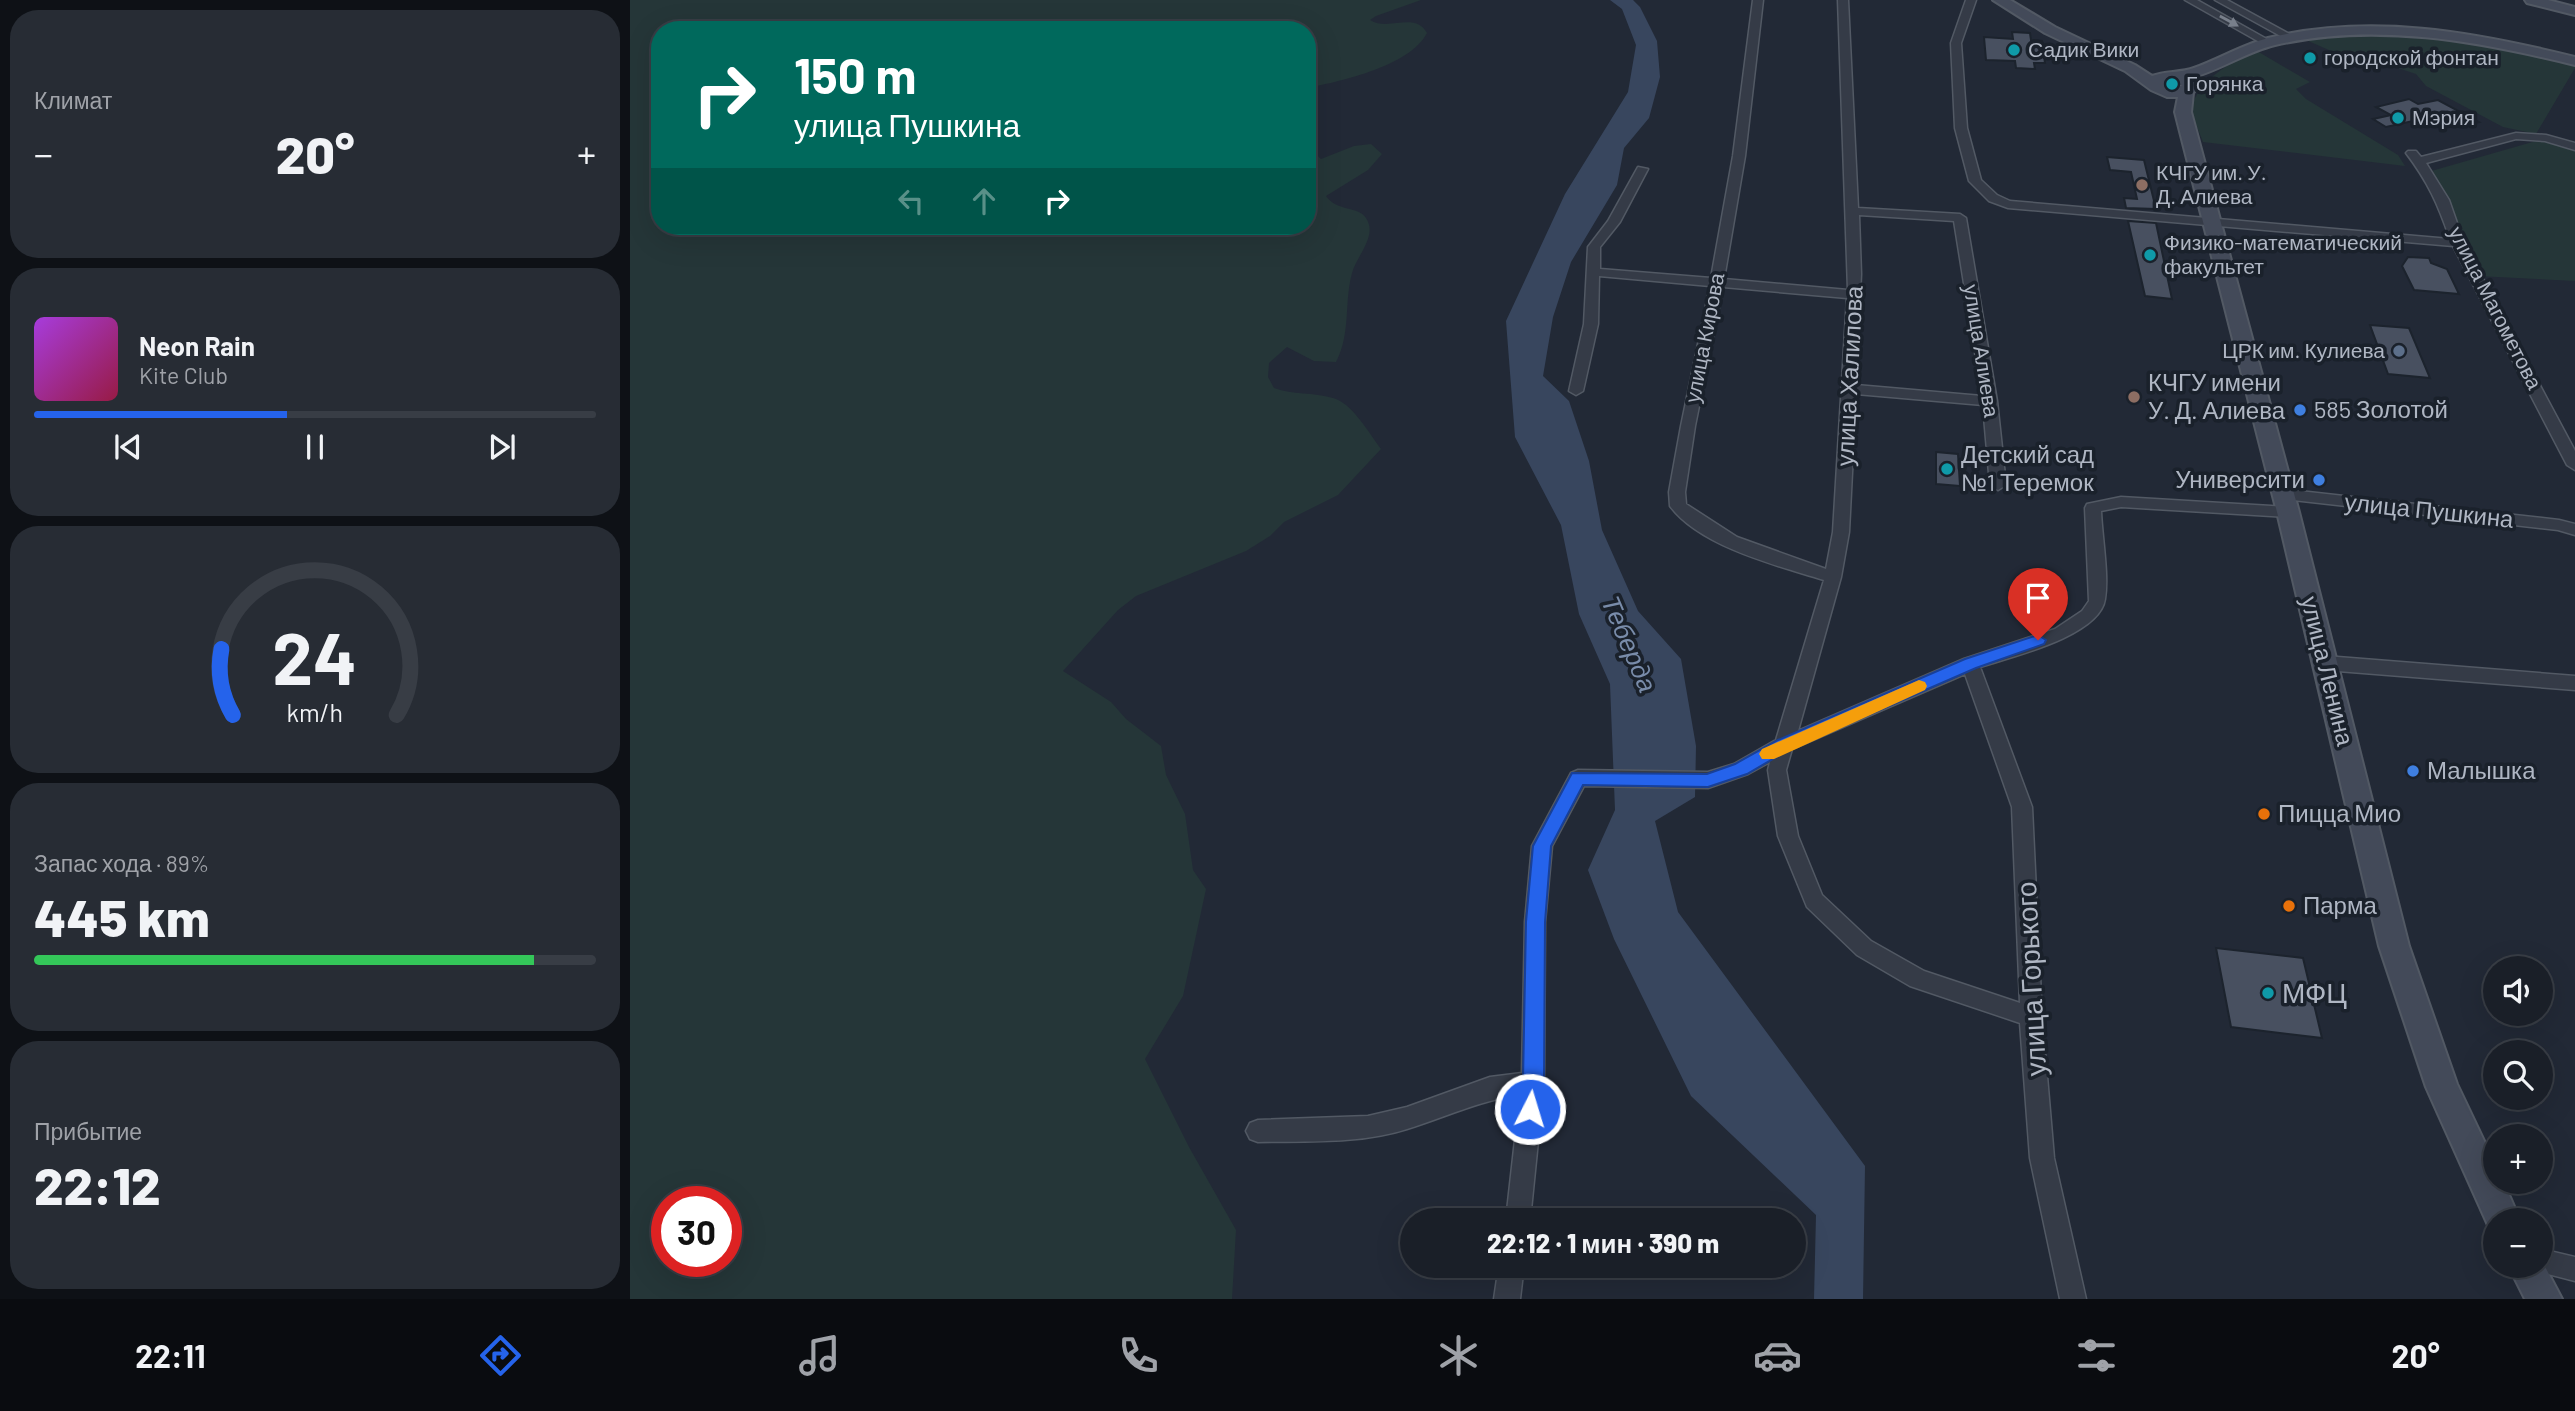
<!DOCTYPE html>
<html lang="ru">
<head>
<meta charset="utf-8">
<style>
	body { margin:0; font-family:Barlow,sans-serif; background:#272c34; color:#f1f3f6; height:100vh; display:flex; flex-direction:column; font-size:26px; white-space:nowrap }
	* { box-sizing:border-box; margin:0 }
	p { font-size:23px; color:#9fa2a8 }
	.icon { flex:none; width:38px; height:38px; fill:none; stroke:currentColor; stroke-width:2; stroke-linecap:round; stroke-linejoin:round }
	.map { position:relative; flex:1; overflow:hidden }
	.panel { display:flex; flex-direction:column; gap:10px; padding:10px; background:#0e1116; width:630px }
	.panel>* { flex:none }
	.guide { position:absolute; left:21px; top:21px; width:665px; height:214px; border-radius:28px; box-shadow:0 7px 28px #0002,0 0 0 2px #383d45; background:#00695c; color:#fff; overflow:hidden }
	.fabs { position:absolute; left:1853px; top:956px; display:grid; gap:14px }
	.fabs a { display:grid; place-items:center; width:70px; height:70px; border-radius:50%; background:#1a1f28; box-shadow:0 7px 28px #0002,0 0 0 2px #383d45; font-size:35px }
	.speed { position:absolute; left:21px; top:1186px; display:flex; gap:14px; font-size:35px; font-weight:700; text-align:center }
	.speed>* { display:grid; place-content:center; width:91px; height:91px; border-radius:50%; background:#1a1f28; box-shadow:0 7px 28px #0002,0 0 0 2px #383d45; line-height:1 }
	.speed .limit { border:10px solid #d22; background:#fff; color:#111 }
	.pin { position:absolute; display:grid; place-items:center; width:60px; height:60px; color:#fff; margin:-72px -30px; border-radius:50% 50% 50% 0; rotate:-45deg; box-shadow:0 0 7px #0007 }
	.pin .icon { rotate:45deg }
	.me { position:absolute; width:77px; margin:-38px; rotate:5deg; stroke-linejoin:round; filter:drop-shadow(0 0 5px #0008) }
	.turn { display:flex; align-items:center; gap:24px; height:147px; padding:0 28px; font-size:32px }
	.turn .icon { width:91px; height:91px; stroke-width:2.5 }
	.turn b { display:block; font-size:49px; line-height:60px }
	.lanes { display:flex; align-items:center; height:66px; padding:0 28px; background:#0003; justify-content:center; gap:35px; direction:ltr }
	.lanes .off { opacity:.35 }
	.big { font-size:52px; font-weight:800; line-height:1.1 }
	.panel .widget { flex:1; display:flex; flex-direction:column; justify-content:center; gap:10px; min-width:0; padding:0 24px; border-radius:28px; background:#272c34 }
	.panel .dial { align-items:center; gap:0 }
	.dial svg { height:182px; overflow:visible; fill:none; stroke:#383d45; stroke-width:7; stroke-linecap:round; text-anchor:middle }
	.dial text { fill:#f1f3f6; stroke:none }
	.song { display:flex; align-items:center; gap:21px }
	.cover { width:84px; height:84px; border-radius:10px; background:linear-gradient(135deg,hsl(280 70% 55%),hsl(340 70% 35%)) }
	.played { height:7px; border-radius:4px; background:linear-gradient(90deg,#2563eb 45%,#383d45 45%) }
	.keys { display:flex; justify-content:space-around; direction:ltr }
	.heat { display:flex; justify-content:space-between; align-items:center; font-size:38px; direction:ltr }
	.charge { height:10px; border-radius:5px; background:linear-gradient(90deg,#34c759 89%,#383d45 0) }
	.trip { position:absolute; left:770px; top:1208px; width:406px; height:70px; border-radius:35px; background:#1a1f28; box-shadow:0 7px 28px #0002,0 0 0 2px #383d45; font-weight:800; line-height:70px; text-align:center }
	.tab-bar { display:flex; height:112px; justify-content:space-around; align-items:center; background:#0a0c10; color:#9fa2a8 }
	.tab-bar .icon { width:49px; height:49px }
	.tab-bar .on { color:#2563eb }
	.tab-bar b { font-size:32px; color:#f1f3f6 }
	main { display:flex; flex:1; min-height:0 }
	.map>svg:first-child { display:block }
</style>
</head>
<body>
<main>
<section class="panel">
<div class="widget"><p>Климат</p>
<div class="heat"><a>−</a><b class="big">20°</b><a>+</a></div>
</div>
<div class="widget">
<div class="song"><i class="cover"></i><div><b>Neon Rain</b><p>Kite Club</p></div></div>
<div class="played"></div>
<div class="keys"><svg class="icon" aria-label="previous" viewBox="0 0 24 24"><path d="M18 5L8 12l10 7zM5 5v14"/></svg><svg class="icon" aria-label="pause" viewBox="0 0 24 24"><path d="M8 5v14M16 5v14"/></svg><svg class="icon" aria-label="next" viewBox="0 0 24 24"><path d="M6 5l10 7-10 7zM19 5v14"/></svg></div>
</div>
<div class="widget dial"><svg viewBox="0 0 100 80">
<path d="M14 69A42 42 0 1 1 86 69"/>
<path d="M14 69A42 42 0 0 1 9 40" stroke="#2563eb"/>
<text x="50" y="56" font-size="32" font-weight="700">24</text>
<text x="50" y="72" font-size="11">km/h</text>
</svg></div>
<div class="widget"><p>Запас хода · 89%</p><b class="big">445 km</b><div class="charge"></div></div>
<div class="widget"><p>Прибытие</p><b class="big">22:12</b></div>
</section>
<div class="map">
<svg width="1945" height="1299" viewBox="0 0 1945 1299">
	<rect width="100%" height="100%" fill="#222936"/>
	<g fill="#253638" fill-rule="evenodd">
		<path d="M0,0H791L746,16L740,20C759,32 784,11 797,33C780,66 712,81 677,88V30H30V226H677V132C685,140 681,151 691,159L724,146L741,144L752,154L738,170L696,196C707,212 729,206 736,218C748,236 727,255 722,273C714,302 721,334 706,362L684,361L657,347L639,363L638,377L644,388C663,395 683,392 703,398C722,403 739,433 751,449L708,495L654,522L640,536L616,551L506,596L488,610L433,671L481,702L496,719L531,746L536,775L555,814L563,870L576,889L553,996L515,1059L559,1147L606,1230L602,1299H0ZM37,1202H96V1262H37Z"/>
		<path d="M1749,33C1819,38 1877,48 1945,64V68L1906,134L1873,127L1796,86L1786,74L1768,68H1740L1676,40L1696,36Z"/>
		<path d="M1627,51L1680,82L1666,89L1676,99L1768,155L1775,166L1573,142L1560,110C1570,79 1598,63 1627,51Z"/>
		<path d="M1916,138L1945,147V281L1847,276L1798,172Z"/>
	</g>
	<path fill="#38465e" d="M980,0H1003L1010,7L1027,41L1030,77L1019,118L994,148L987,185L941,262L923,317L913,376L939,401L959,461L972,530L1008,611L1051,659L1066,746L1065,797L1025,821L1048,912L1235,1166L1233,1299H1184L1186,1215L1061,1096L984,939L958,870L985,810L980,684L949,614L931,525L885,437L876,321L935,194L998,92L1006,45L992,9Z"/>
	<g fill="#485060" stroke="#1c232d" stroke-width="2">
		<path d="M1382,32L1400,33L1401,40L1412,41L1415,63H1404L1405,69L1386,68L1385,61L1356,60L1354,37L1383,39Z"/>
		<path d="M1779,99L1788,104L1808,100L1849,122L1830,126L1810,115L1756,127L1743,119L1761,115L1746,107Z"/>
		<path d="M1477,157L1514,160L1526,209L1496,208L1494,198L1507,199L1501,172L1480,170Z"/>
		<path d="M1498,221L1526,223L1542,299L1515,296Z"/>
		<path d="M1778,257L1799,258L1801,263L1817,269L1829,294L1784,290L1772,266Z"/>
		<path d="M1740,325L1779,328L1800,378L1758,374Z"/>
		<path d="M1306,452L1328,454L1330,486L1306,484Z"/>
		<path d="M1586,948L1673,958L1692,1038L1601,1027Z"/>
	</g>
	<g fill="none" stroke-linecap="round" stroke-linejoin="round">
		<defs>
			<g id="street">
				<path d="M1123,0H1133L1115,156L1094,279L1218,290L1208,0H1218L1228,208L1330,214L1336,218L1367,401L1376,485L1368,490L1360,485L1353,405L1226,394L1219,532L1211,577L1168,731L1334,659L1425,629L1452,611L1459,601L1455,508L1457,504L1491,497L1658,507L1666,512L1658,517L1491,507L1471,511C1472,537 1479,575 1475,599C1470,636 1381,657 1350,667L1402,807L1412,1017L1424,1158L1456,1299H1430L1400,1158L1390,1023L1280,986L1227,955L1177,907L1148,836L1138,770L1140,762L1118,774L1078,788L954,786L922,846L915,922L914,1082L900,1220H876L890,1095C850,1100 816,1117 777,1129C730,1144 678,1141 628,1142L620,1139L616,1131L620,1123L628,1120L738,1116L777,1107L860,1077L892,1073L895,922L902,846L941,773L948,770L1078,772L1104,764L1146,740L1194,580C1148,566 1069,546 1040,506L1039,492L1051,426L1080,286L969,276L968,324L953,391L946,395L939,391L954,324L958,247L978,221L1008,167L1018,169L990,222L970,247V269L1081,278L1103,156ZM1229,215L1324,221L1352,396L1226,385L1231,274ZM1093,287L1217,298L1203,532L1196,569L1107,537L1056,504L1055,492L1065,426ZM1335,674L1382,807L1390,1003L1294,971L1241,941L1192,895L1168,836L1156,770L1162,749Z"/>
				<path d="M1336,0H1346L1331,43L1337,128L1351,180L1367,195L1380,201L1820,239C1808,204 1798,182 1776,153L1778,151H1786L1791,157L1886,133L1916,135L1945,143V150L1915,141L1886,139L1796,163L1819,200L1834,243L1945,451V470L1937,465L1823,246L1378,208L1359,201L1339,181L1325,128L1321,43Z"/>
				<path d="M1555,0H1567L1642,42L1633,44Z"/>
				<path d="M1585,0H1597L1665,37L1656,39Z"/>
				<path d="M1652,489L1929,520L1945,524V535L1928,530L1646,498L1644,494L1646,490Z"/>
				<path d="M1695,656L1945,676V690L1695,670L1689,668L1686,663L1689,658Z"/>
				<path d="M1911,1249L1945,1257V1281L1902,1270L1900,1265H1911Z"/>
				<path d="M869,1265H894L890,1299H864Z"/>
			</g>
			<g id="secondary">
				<path d="M1363,0H1380L1425,27L1505,65L1522,76C1536,71 1550,73 1564,68C1589,59 1612,45 1638,38C1741,13 1844,32 1945,57V65C1847,41 1745,22 1645,45C1616,52 1590,70 1561,78L1569,86L1563,93L1561,112L1669,512L1779,946L1827,1084L1866,1166V1181H1873L1890,1220H1866V1234L1861,1232L1796,1087L1749,946L1647,512L1545,112L1548,97H1537L1521,90L1495,71L1415,33ZM1539,81L1553,86L1539,87L1533,84Z"/>
				<path d="M1895,0H1918L1945,7V15L1897,3Z"/>
				<path d="M1911,1259L1932,1299H1895L1878,1265H1911Z"/>
			</g>
		</defs>
		<use href="#street" stroke="#525964" stroke-width="3"/>
		<use href="#secondary" stroke="#525964" stroke-width="4"/>
		<use href="#street" fill="#353b47" fill-rule="evenodd"/>
		<use href="#secondary" fill="#434a59" fill-rule="evenodd"/>
	</g>
	<defs><path id="oneway-solid" d="M-6-.8H1V-3.2L6.5 0L1 3.2V.8H-6Z" transform="scale(1.75)"/></defs>
	<use fill="#787f8b" href="#oneway-solid" transform="translate(1599 21) rotate(29)"/>
	<path fill="#2563eb" stroke="#184099" stroke-width="2" d="M1408,635L1416,640L1414,644L1346,668L1160,749L1117,774L1078,787L953,785L921,846L915,922L914,1082L907,1116L900,1119L893,1116L890,1109L893,1082L896,922L903,846L942,773L1077,774L1105,764L1148,740L1335,659Z"/>
	<path fill="#f59e0b" d="M1289,680L1295,682L1297,686L1295,690L1144,759H1132L1129,754L1132,749Z"/>
	<g fill="#0f9aa8" stroke="#1a212b" stroke-width="2.5">
		<circle cx="1384" cy="50" r="7"/>
		<circle cx="1680" cy="58" r="7"/>
		<circle cx="1542" cy="84" r="7"/>
		<circle cx="1768" cy="118" r="7"/>
		<circle cx="1520" cy="255" r="7"/>
		<circle cx="1317" cy="469" r="7"/>
		<circle cx="1638" cy="993" r="7"/>
	</g>
	<g fill="#8d6e63" stroke="#1a212b" stroke-width="2.5">
		<circle cx="1512" cy="185" r="7"/>
		<circle cx="1504" cy="397" r="7"/>
	</g>
	<circle fill="#5c6f8a" stroke="#1a212b" stroke-width="2.5" cx="1769" cy="351" r="7"/>
	<g fill="#3f7fe0" stroke="#1a212b" stroke-width="2.5">
		<circle cx="1670" cy="410" r="7"/>
		<circle cx="1689" cy="480" r="7"/>
		<circle cx="1783" cy="771" r="7"/>
	</g>
	<g fill="#e8710a" stroke="#1a212b" stroke-width="2.5">
		<circle cx="1634" cy="814" r="7"/>
		<circle cx="1659" cy="906" r="7"/>
	</g>
	<g text-anchor="middle" stroke-width="7" stroke-linejoin="round" paint-order="stroke">
		<g font-size="21" fill="#afb6c3" stroke="#1a212b" text-anchor="start">
			<text x="1398" y="57">Садик Вики</text>
			<text x="1694" y="65">городской фонтан</text>
			<text x="1556" y="91">Горянка</text>
			<text x="1782" y="125">Мэрия</text>
			<text x="1526" y="180">КЧГУ им. У.<tspan x="1526" dy="24">Д. Алиева</tspan></text>
			<text x="1534" y="250">Физико-математический<tspan x="1534" dy="24">факультет</tspan></text>
			<text x="1755" y="358" text-anchor="end">ЦРК им. Кулиева</text>
		</g>
		<g font-size="21" fill="#afb6c3" stroke="#1a212b">
			<text transform="translate(1865 308) rotate(63)" y="7">улица Магометова</text>
			<text transform="translate(1075 338) rotate(-79)" y="7">улица Кирова</text>
			<text transform="translate(1351 351) rotate(81)" y="7">улица Алиева</text>
		</g>
		<g font-size="24" fill="#afb6c3" stroke="#1a212b">
			<text transform="translate(1220 376) rotate(-87)" y="8">улица Халилова</text>
			<text transform="translate(1799 511) rotate(6)" y="8">улица Пушкина</text>
			<text transform="translate(1697 671) rotate(76)" y="8">улица Ленина</text>
		</g>
		<g font-size="24" fill="#afb6c3" stroke="#1a212b" text-anchor="start">
			<text x="1518" y="391">КЧГУ имени<tspan x="1518" dy="28">У. Д. Алиева</tspan></text>
			<text x="1684" y="418">585 Золотой</text>
			<text x="1331" y="463">Детский сад<tspan x="1331" dy="28">№1 Теремок</tspan></text>
			<text x="1675" y="488" text-anchor="end">Университи</text>
			<text x="1797" y="779">Малышка</text>
			<text x="1648" y="822">Пицца Мио</text>
			<text x="1673" y="914">Парма</text>
		</g>
		<g font-size="26" font-style="italic" fill="#798caa" stroke="#1a212b">
			<text transform="translate(999 644) rotate(67)" y="9">Теберда</text>
		</g>
		<g font-size="28" fill="#afb6c3" stroke="#1a212b">
			<text transform="translate(1401 979) rotate(-93)" y="10">улица Горького</text>
		</g>
		<g font-size="28" fill="#afb6c3" stroke="#1a212b" text-anchor="start">
			<text x="1652" y="1003">МФЦ</text>
		</g>
	</g>
</svg>
<div class="fabs">
<a><svg class="icon" aria-label="sound" viewBox="0 0 24 24"><path d="M4 9h4l5-4v14l-5-4H4zM17 9q2 3 0 6"/></svg></a>
<a><svg class="icon" aria-label="search" viewBox="0 0 24 24"><circle cx="10" cy="10" r="6"/><path d="M15 15l6 6"/></svg></a>
<a>+</a>
<a>−</a>
</div>
<div class="speed"><div class="limit">30</div></div>
<div class="pin" style="left:1408px;top:640px;background:#d93025"><svg class="icon" aria-label="arrive" viewBox="0 0 24 24"><path d="M6 21V4h12l-3 4 3 4H6"/></svg></div>
<svg class="me" style="left:900px;top:1109px" viewBox="-20 -20 40 40"><circle r="17" fill="#2563eb" stroke="#fff" stroke-width="3"/><path d="M0-11L8 9 0 5-8 9z" fill="#fff"/></svg>
<div class="trip">22:12 · 1 мин · 390 m</div>
<div class="guide">
<div class="turn"><svg class="icon" aria-label="right" viewBox="0 0 24 24"><path d="M7 20v-9h11M14 6l5 5-5 5"/></svg><div><b>150 m</b>улица Пушкина</div></div>
<div class="lanes"><svg class="icon off" aria-label="left" viewBox="0 0 24 24"><path d="M17 20v-9H6M10 6l-5 5 5 5"/></svg><svg class="icon off" aria-label="ahead" viewBox="0 0 24 24"><path d="M12 20V5M6 11l6-6 6 6"/></svg><svg class="icon" aria-label="right" viewBox="0 0 24 24"><path d="M7 20v-9h11M14 6l5 5-5 5"/></svg></div>
</div>
</div>
</main>
<nav class="tab-bar">
<b>22:11</b>
<svg class="icon on" aria-label="directions" viewBox="0 0 24 24"><path d="M12 3l9 9-9 9-9-9zM9 14v-3h6M13 9l2 2-2 2"/></svg>
<svg class="icon" aria-label="music" viewBox="0 0 24 24"><path d="M9 18V5l10-2v13"/><circle cx="6" cy="18" r="3"/><circle cx="16" cy="16" r="3"/></svg>
<svg class="icon" aria-label="phone" viewBox="0 0 24 24"><path d="M5 4h4l2 5-3 2q2 4 5 5l2-3 5 2v4C11 20 4 13 5 4z"/></svg>
<svg class="icon" aria-label="climate" viewBox="0 0 24 24"><path d="M12 3v18M4 7l16 10M4 17L20 7"/></svg>
<svg class="icon" aria-label="car" viewBox="0 0 24 24"><path d="M5 17H2v-5l4-1 3-4h7l3 4 3 1v5h-3M9 17h6M6 11h13"/><circle cx="7" cy="17" r="2"/><circle cx="17" cy="17" r="2"/></svg>
<svg class="icon" aria-label="filters" viewBox="0 0 24 24"><path d="M4 7h16M4 17h16"/><circle cx="9" cy="7" r="2"/><circle cx="15" cy="17" r="2"/></svg>
<b>20°</b>
</nav>
</body>
</html>
